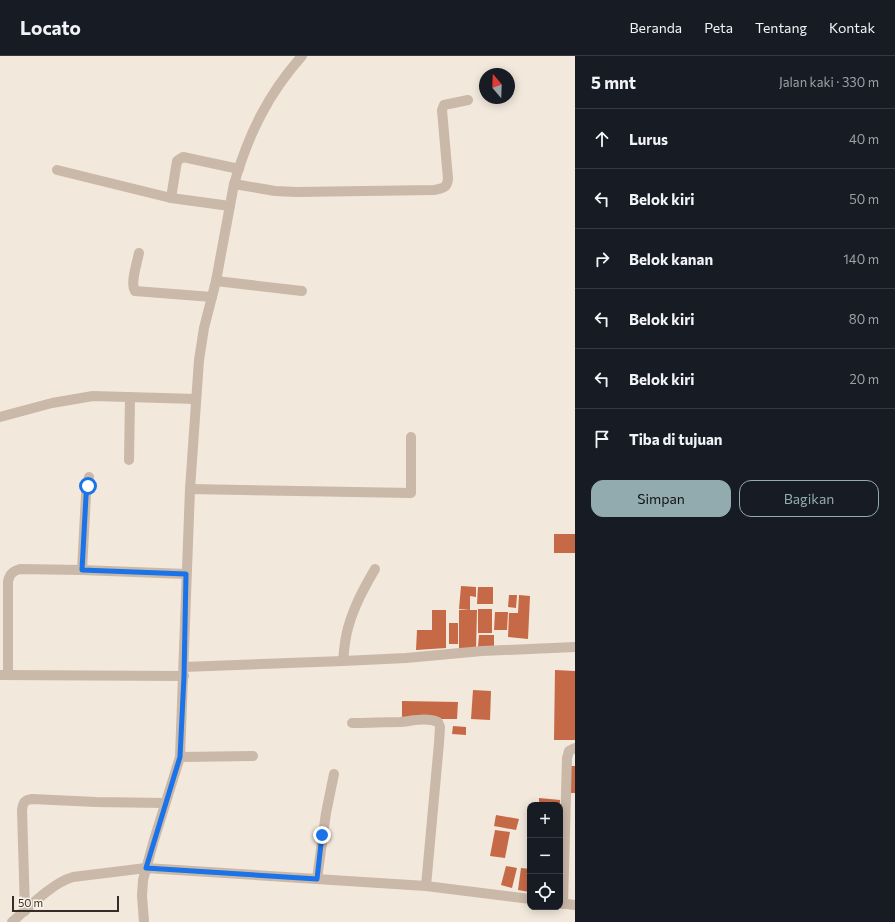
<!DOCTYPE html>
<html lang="id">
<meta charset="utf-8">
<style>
body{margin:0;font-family:Commissioner,sans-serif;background:#242831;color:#f1f3f6}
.controls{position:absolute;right:12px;bottom:12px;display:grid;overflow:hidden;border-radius:8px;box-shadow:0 2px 10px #0003}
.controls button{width:36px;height:36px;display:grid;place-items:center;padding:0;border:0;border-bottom:1px solid #363941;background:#171b24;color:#f1f3f6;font:20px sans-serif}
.compass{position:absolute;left:479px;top:12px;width:36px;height:36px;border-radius:50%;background:#171b24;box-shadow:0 2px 10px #0003;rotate:341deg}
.scale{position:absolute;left:12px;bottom:10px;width:107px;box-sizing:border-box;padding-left:4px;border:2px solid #372d28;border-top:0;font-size:11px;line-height:14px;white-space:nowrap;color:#372d28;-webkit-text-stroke:3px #faf2e8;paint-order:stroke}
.stop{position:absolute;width:12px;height:12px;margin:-9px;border:3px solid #1a73e8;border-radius:50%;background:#fff}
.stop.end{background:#1a73e8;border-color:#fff;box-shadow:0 1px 4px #0008}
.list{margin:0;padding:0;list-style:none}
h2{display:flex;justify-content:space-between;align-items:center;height:52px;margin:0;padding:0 16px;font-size:17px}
h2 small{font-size:13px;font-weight:400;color:#9ea1a6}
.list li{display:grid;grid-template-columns:26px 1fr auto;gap:12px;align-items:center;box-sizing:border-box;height:60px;padding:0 16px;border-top:1px solid #363941}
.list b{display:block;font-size:15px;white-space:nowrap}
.list em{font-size:13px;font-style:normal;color:#9ea1a6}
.actions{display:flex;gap:8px;padding:12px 16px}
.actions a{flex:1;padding:9px 0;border:1px solid #92abaf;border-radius:12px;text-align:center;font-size:14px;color:#92abaf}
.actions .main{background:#92abaf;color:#111}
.icon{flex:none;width:22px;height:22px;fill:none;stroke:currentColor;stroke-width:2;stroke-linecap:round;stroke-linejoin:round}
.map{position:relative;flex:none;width:575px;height:866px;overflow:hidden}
header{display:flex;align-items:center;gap:24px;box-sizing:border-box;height:56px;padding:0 20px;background:#171b24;border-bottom:1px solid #363941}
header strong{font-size:19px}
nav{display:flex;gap:22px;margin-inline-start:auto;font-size:14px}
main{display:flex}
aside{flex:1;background:#171b24}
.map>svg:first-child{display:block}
.building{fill:#c66946}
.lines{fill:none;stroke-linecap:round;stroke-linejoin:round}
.minor{stroke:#cab8a8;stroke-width:10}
.route{stroke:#1a73e8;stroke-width:5}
</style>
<header>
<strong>Locato</strong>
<nav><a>Beranda</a><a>Peta</a><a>Tentang</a><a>Kontak</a></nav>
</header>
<main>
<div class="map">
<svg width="575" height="866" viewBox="0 0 575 866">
<rect width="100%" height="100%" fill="#f2e8dc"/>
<g class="building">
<rect x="554" y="478" width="21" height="19"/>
<polygon points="461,530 476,531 476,541 470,540 470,554 459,553"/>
<polygon points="478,531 493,531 493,548 477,548"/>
<polygon points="509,539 517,539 516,552 508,551"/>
<polygon points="519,539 530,540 528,583 508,581 509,557 518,557"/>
<rect x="478" y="553" width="14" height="24"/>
<polygon points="432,554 446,554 446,592 416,594 417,574 432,574"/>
<polygon points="459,554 477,554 476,592 459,592"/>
<polygon points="495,556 508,556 507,574 494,574"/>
<rect x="449" y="567" width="9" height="21"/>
<polygon points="479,579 494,579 494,591 478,591"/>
<polygon points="555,614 575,615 575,684 554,684"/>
<polygon points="473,634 491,635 490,664 471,663"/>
<polygon points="402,645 458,646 457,663 402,663"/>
<polygon points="453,670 466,671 466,679 452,678"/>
<polygon points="571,710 575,710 575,737 570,737"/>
<polygon points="539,742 560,744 560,749 539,749"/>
<polygon points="496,759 519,763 516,774 494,770"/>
<polygon points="495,774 510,776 505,802 490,800"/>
<polygon points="506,810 517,812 512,832 501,829"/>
<polygon points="521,812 530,813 530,836 518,834"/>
</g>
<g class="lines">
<g class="minor">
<polyline points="57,114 171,142 230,150"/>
<path d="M 234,128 L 275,135 L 296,136 L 435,134 C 443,132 447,132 448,123 L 442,54 L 444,49 L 468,44"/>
<polyline points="171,142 177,105 183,101 239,113"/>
<path d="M 139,197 C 137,207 130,227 135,235 L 212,241"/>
<polyline points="216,225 302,235"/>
<polyline points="0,361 52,347 93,340 196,343"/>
<polyline points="129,404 130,341"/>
<polyline points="190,433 411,437 411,381"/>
<polyline points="82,514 86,439 89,421"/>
<path d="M 343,605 C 344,594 345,582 348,572 C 354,550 364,532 375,513"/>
<polyline points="184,611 343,605 406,602 482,595 575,591"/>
<polyline points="0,619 184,620"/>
<path d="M 8,619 L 8,526 C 9,518 13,515 20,513 L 82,514 L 186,518"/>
<path d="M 352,667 C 368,667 384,666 400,666 C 412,665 426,661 438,666 L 440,671 L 439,687 L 426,830"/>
<polyline points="180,701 253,700"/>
<polyline points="317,823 326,757 334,718"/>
<polyline points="560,847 575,849"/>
<polyline points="563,848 567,702 569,695 575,692"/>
<path d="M 25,855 L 22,754 C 23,747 24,744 32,743 L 96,746 L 165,747"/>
<path d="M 12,866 C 29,851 52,827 73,821 L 146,812 L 426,830 L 530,843"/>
<path d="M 144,866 L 142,840 L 143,824 L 154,784 L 180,701 L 190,433 L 199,304 L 204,272 L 216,225 L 234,128 C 248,79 268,38 302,0"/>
</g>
</g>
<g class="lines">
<polyline class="route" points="88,430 86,440 82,514 186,518 184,620 180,701 146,812 317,823 322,779"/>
</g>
</svg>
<div class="controls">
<button>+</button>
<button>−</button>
<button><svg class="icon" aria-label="locate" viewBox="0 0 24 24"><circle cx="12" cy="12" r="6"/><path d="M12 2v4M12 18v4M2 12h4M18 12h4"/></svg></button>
</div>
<svg class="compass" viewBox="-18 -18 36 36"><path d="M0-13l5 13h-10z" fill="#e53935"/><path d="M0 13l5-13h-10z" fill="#9ea1a6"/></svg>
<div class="scale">50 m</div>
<div class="stop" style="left:88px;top:430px"></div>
<div class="stop end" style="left:322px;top:779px"></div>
</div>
<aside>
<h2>5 mnt<small>Jalan kaki · 330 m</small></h2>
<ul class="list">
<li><svg class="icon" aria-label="ahead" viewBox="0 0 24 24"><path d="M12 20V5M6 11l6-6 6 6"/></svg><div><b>Lurus</b></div><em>40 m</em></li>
<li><svg class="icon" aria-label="left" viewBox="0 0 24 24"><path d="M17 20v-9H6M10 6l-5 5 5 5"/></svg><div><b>Belok kiri</b></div><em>50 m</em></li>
<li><svg class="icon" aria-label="right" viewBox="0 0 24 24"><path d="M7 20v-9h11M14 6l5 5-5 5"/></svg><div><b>Belok kanan</b></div><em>140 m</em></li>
<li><svg class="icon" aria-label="left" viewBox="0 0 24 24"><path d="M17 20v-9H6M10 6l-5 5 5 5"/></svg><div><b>Belok kiri</b></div><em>80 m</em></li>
<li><svg class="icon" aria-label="left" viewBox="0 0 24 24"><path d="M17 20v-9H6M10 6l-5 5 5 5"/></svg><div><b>Belok kiri</b></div><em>20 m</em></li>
<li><svg class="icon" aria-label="arrive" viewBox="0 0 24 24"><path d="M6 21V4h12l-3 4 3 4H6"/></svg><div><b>Tiba di tujuan</b></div></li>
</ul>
<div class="actions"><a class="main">Simpan</a><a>Bagikan</a></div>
</aside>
</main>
